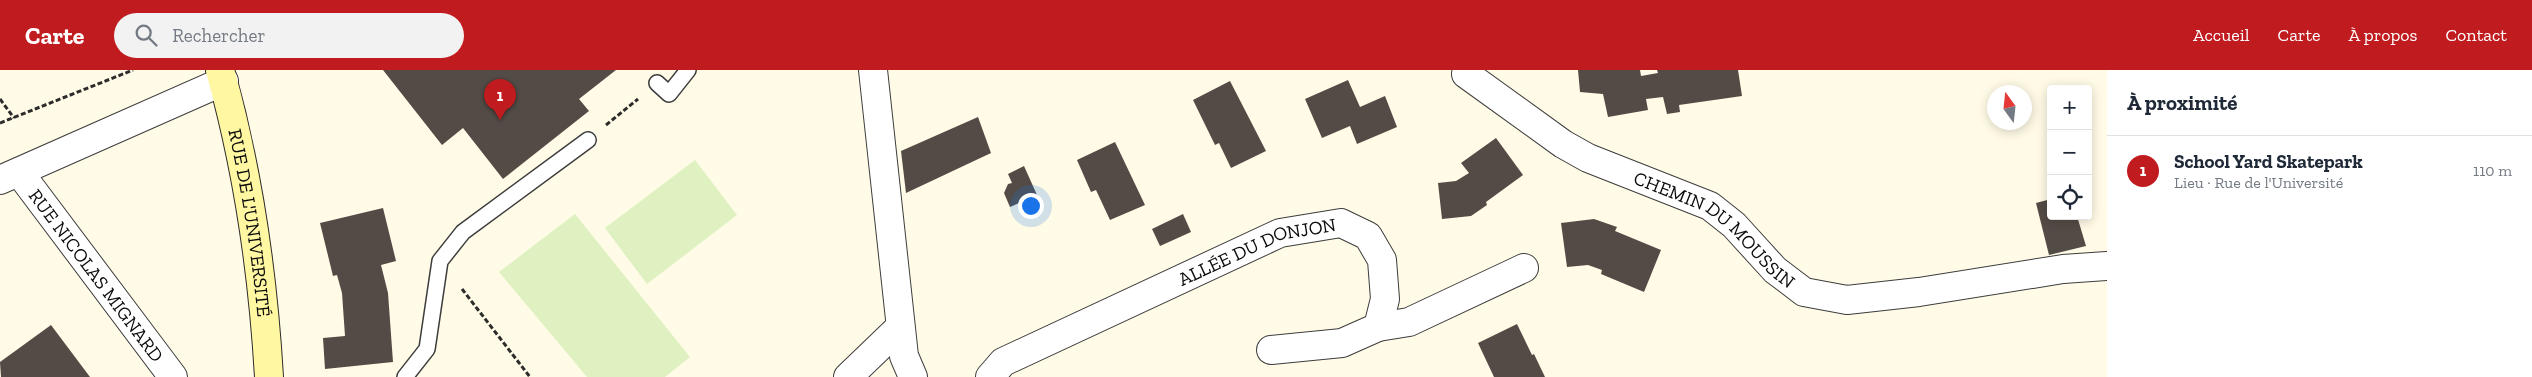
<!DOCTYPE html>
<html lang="fr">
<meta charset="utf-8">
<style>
body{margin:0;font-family:"Zilla Slab",serif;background:#f2f2f3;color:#1f2937}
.controls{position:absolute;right:15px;top:15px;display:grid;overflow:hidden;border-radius:5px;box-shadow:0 2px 12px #0003}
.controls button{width:45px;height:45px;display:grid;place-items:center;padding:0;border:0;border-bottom:1px solid #e0e1e3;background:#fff;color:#1f2937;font:25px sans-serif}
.compass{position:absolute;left:1987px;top:15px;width:45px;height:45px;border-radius:50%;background:#fff;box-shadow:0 2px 12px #0003;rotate:345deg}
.you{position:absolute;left:1030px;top:135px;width:18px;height:18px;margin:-12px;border:4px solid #fff;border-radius:50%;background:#1a73e8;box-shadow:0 0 0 8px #1a73e833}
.badge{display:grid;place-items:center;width:32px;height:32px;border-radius:50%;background:#c01b1f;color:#fff;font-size:16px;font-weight:700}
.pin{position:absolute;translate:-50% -41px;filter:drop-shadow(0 1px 2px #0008)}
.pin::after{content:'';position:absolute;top:26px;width:18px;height:15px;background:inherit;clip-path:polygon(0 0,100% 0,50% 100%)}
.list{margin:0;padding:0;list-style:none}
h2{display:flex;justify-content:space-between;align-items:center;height:65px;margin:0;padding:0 20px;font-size:21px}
h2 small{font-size:16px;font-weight:400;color:#747a83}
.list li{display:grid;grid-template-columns:32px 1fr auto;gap:15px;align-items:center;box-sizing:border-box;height:70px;padding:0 20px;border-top:1px solid #e0e1e3}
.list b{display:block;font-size:19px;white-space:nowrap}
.list p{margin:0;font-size:16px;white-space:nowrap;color:#747a83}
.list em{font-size:16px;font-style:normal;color:#747a83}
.icon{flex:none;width:28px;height:28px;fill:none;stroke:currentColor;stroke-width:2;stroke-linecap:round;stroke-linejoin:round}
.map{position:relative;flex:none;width:2107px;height:307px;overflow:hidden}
header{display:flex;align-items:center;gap:30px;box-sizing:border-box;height:70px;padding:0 25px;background:#c01b1f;color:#fff}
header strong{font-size:24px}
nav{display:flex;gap:28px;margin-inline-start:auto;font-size:18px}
.search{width:350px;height:45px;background:#f2f2f3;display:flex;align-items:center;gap:12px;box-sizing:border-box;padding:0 18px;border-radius:28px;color:#747a83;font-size:19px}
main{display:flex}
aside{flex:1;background:#fff}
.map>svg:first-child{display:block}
.pitch{fill:#dff1c1}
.building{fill:#534b46}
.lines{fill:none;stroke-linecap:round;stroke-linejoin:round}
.lane-casing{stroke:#3d3d3d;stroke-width:18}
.street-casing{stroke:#3d3d3d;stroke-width:30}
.secondary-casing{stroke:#2c2c2c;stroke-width:30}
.path{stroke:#2c2c2c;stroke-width:3;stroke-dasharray:5 2.5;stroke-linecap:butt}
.lane{stroke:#fff;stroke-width:15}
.street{stroke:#fff;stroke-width:28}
.secondary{stroke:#fff7a1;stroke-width:28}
.labels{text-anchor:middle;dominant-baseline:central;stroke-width:5;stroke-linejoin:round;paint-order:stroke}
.street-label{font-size:19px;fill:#0a0a0a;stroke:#fff}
</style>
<header>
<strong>Carte</strong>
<div class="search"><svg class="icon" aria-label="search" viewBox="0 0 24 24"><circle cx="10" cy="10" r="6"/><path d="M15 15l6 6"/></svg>Rechercher</div>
<nav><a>Accueil</a><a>Carte</a><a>À propos</a><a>Contact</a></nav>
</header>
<main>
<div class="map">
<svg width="2107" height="307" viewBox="0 0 2107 307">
<rect width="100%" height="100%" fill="#fffbe6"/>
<g class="pitch">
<polygon points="695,90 737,145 647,214 605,158"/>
<polygon points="575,144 690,287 665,307 587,307 499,202"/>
</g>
<g class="building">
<polygon points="383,0 616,0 579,29 589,41 503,109 463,58 442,75"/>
<polygon points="1578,0 1640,0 1641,6 1658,3 1657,0 1738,0 1742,26 1679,35 1680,42 1667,44 1663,27 1646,29 1648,40 1608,47 1603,24 1580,22"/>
<polygon points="1348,10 1360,37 1385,26 1397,57 1357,74 1350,56 1322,68 1305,29"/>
<polygon points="1230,11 1266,81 1231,98 1219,73 1215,75 1193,30"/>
<polygon points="978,47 991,83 906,123 901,81"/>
<polygon points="1496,68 1523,105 1486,132 1487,135 1471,146 1442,149 1438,113 1456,111 1469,103 1461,93"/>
<polygon points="1115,72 1145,135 1110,150 1096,120 1091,122 1077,90"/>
<polygon points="1024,96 1037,125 1010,137 1004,123 1008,114 1012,113 1008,104"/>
<polygon points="2051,129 2051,146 2077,146 2086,176 2049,185 2036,133"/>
<polygon points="383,138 396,191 381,195 388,223 393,292 325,299 323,268 345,266 342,223 337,205 333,206 320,153"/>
<polygon points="1183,144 1191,162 1160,176 1152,159"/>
<polygon points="1594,149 1617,157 1615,161 1661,180 1644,222 1601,204 1602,200 1588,195 1567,197 1561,153"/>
<polygon points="1517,254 1532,285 1534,284 1545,307 1494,307 1478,273"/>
<polygon points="51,255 90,307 1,307 0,292"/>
</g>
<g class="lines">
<defs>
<g id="lane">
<polyline points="657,13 669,24 688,0"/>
<polyline points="405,307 427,279 440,191 463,162 588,70"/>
</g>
<g id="street">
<polyline points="873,0 904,286 913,307"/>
<path id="s1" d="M 1466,4 L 1563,74 L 1588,88 L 1710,136 L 1734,155 L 1775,200 L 1804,222 L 1847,230 L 1919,222 L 2063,199 L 2107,196"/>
<path id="s2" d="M 19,102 L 173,307"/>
<polyline points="0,110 224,11"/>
<polyline points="1378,257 1409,252 1524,198"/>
<polyline points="848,307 900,257"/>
<path id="s3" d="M 990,307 L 1003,292 L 1280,163 L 1341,153 L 1368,166 L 1382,190 L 1385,229 L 1378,257 L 1342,273 L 1271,280"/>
</g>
<g id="secondary">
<path id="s4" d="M 220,0 C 248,100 263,204 269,307"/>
</g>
</defs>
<use href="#lane" class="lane-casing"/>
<use href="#street" class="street-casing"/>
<use href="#secondary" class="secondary-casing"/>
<g class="path">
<polyline points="0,29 14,48"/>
<polyline points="0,53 133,0"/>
<polyline points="606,55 638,29"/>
<polyline points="462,219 530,307"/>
</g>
<use href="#lane" class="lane"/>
<use href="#street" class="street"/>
<use href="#secondary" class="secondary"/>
</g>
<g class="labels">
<g class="street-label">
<text stroke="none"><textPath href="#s4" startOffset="156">RUE DE L'UNIVERSITÉ</textPath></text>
<text stroke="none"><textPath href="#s1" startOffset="296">CHEMIN DU MOUSSIN</textPath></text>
<text stroke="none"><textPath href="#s3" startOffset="298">ALLÉE DU DONJON</textPath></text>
<text stroke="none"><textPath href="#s2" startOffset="129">RUE NICOLAS MIGNARD</textPath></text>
</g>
</g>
</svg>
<div class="controls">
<button>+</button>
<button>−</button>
<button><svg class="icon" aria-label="locate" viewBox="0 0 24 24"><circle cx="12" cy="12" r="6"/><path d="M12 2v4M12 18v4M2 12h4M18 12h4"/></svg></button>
</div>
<svg class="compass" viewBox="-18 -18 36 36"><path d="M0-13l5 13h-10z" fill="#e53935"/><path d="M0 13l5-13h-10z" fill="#747a83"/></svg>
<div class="you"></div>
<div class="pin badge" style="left:500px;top:50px">1</div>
</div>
<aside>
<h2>À proximité<small></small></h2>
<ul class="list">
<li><span class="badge">1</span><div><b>School Yard Skatepark</b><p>Lieu · Rue de l'Université</p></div><em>110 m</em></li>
</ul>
</aside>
</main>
